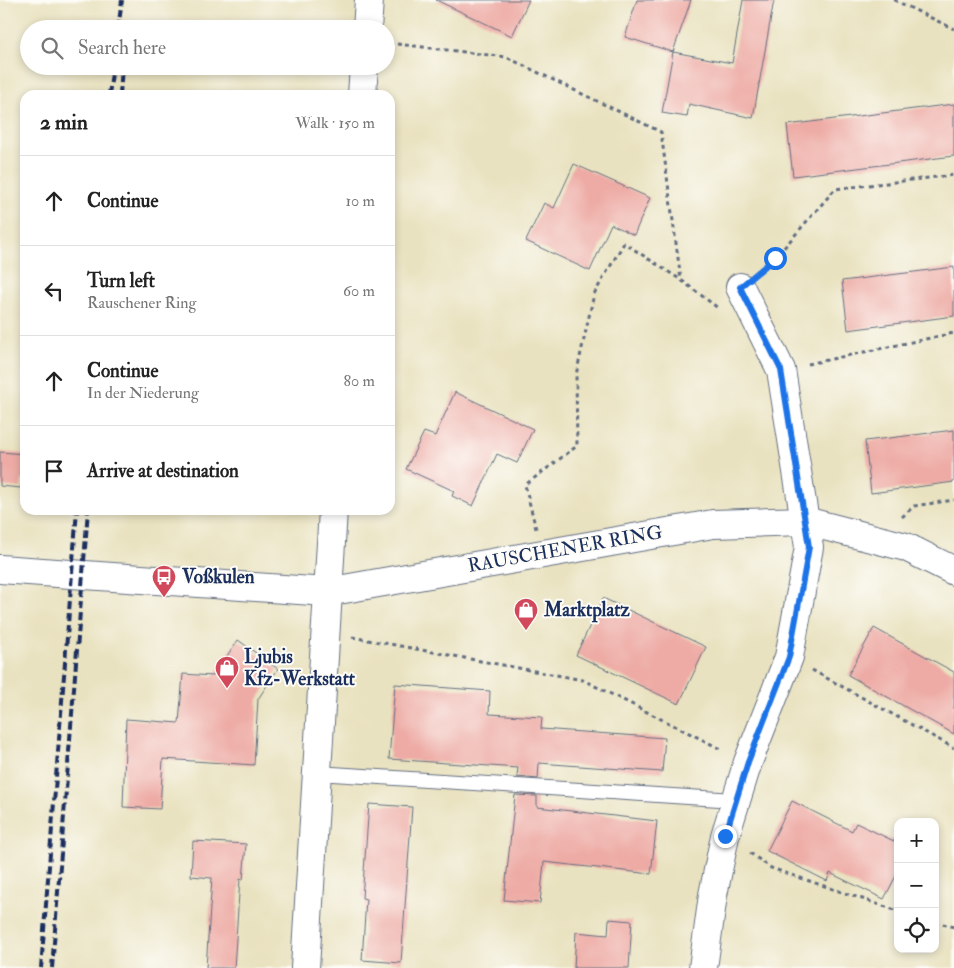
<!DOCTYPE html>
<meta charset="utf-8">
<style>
body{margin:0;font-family:"IM FELL Double Pica",serif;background:#f2f2f2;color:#222}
.controls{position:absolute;right:15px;bottom:15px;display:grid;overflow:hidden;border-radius:10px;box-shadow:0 2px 8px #0003}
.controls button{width:45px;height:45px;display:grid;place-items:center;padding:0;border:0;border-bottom:1px solid #e0e0e0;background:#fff;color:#222;font:25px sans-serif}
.stop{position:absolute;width:15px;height:15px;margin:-11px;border:4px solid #1a73e8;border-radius:50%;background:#fff}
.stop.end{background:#1a73e8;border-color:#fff;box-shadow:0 1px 5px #0008}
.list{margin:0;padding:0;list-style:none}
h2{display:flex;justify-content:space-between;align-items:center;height:65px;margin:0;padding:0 20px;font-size:21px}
h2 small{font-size:16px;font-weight:400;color:#767676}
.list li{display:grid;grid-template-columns:32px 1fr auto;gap:15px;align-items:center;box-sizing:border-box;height:90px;padding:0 20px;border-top:1px solid #e0e0e0}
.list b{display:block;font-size:19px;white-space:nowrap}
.list p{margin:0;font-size:16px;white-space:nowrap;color:#767676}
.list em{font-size:16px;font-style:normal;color:#767676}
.icon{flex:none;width:28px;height:28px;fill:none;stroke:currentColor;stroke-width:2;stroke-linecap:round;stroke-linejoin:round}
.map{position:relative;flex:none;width:954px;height:968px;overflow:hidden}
.search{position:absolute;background:#fff;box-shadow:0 2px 8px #0003;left:20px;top:20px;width:375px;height:55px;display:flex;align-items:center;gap:12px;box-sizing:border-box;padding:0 18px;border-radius:28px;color:#767676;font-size:19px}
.panel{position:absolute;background:#fff;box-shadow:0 2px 8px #0003;left:20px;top:90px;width:375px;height:425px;border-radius:15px}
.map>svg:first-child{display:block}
.building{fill:#eeaba5}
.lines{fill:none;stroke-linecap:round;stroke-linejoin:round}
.service-casing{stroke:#636e80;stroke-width:16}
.minor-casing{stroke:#636e80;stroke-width:30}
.path{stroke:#636e80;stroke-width:3;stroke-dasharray:4 4;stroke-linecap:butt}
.service{stroke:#fff;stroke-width:14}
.minor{stroke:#fff;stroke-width:28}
.rail{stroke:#1b2f5e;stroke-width:4;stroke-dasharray:8 4;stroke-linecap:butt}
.route{stroke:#1a73e8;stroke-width:6}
.labels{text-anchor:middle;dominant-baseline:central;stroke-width:4;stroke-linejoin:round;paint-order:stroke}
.street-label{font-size:19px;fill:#1b2f5e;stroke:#fdfcf7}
.poi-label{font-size:19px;font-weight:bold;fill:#1b2f5e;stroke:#fdfcf7;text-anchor:start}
</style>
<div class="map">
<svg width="954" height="968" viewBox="0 0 954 968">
<rect width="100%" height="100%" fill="#fdfcf7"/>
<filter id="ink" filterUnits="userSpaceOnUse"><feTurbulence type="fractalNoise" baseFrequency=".02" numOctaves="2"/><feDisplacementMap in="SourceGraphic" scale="10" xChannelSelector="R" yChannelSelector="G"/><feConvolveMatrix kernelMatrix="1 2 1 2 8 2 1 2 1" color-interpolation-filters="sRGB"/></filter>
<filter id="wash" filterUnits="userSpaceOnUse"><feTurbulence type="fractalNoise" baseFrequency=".0096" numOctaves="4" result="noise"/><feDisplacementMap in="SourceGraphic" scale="20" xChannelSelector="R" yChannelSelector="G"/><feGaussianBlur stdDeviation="1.12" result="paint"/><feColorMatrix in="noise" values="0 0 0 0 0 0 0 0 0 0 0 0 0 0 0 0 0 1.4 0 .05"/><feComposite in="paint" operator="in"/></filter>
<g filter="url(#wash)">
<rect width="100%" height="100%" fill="#e9e2c0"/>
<g id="blocks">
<g class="building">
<polygon points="436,0 529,0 512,36"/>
<polygon points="637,0 691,0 673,52 625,37"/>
<polygon points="743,0 774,0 753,118 689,104 687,117 662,113 673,52 732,63"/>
<polygon points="954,104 954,156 793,176 787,125"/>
<polygon points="574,164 650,198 634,235 611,224 590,271 526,241 544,203 554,208"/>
<polygon points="954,267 954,316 848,330 842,281"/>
<polygon points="455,392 533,429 517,463 497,454 473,506 452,496 454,491 406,469 424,432 435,436"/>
<polygon points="954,430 954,482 871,493 865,441"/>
<polygon points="0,452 25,454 25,480 22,480 21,488 0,486"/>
<polygon points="603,598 706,647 679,704 576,655"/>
<polygon points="874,628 954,672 954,734 848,675"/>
<polygon points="238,640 278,669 258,699 254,765 163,759 160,809 123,807 126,719 179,723 183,674 213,676"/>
<polygon points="395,684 490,691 489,714 542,717 541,729 665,738 662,772 539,763 538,779 517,777 518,768 389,759"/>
<polygon points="515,795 537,796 537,807 657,821 651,874 544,862 540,903 504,900"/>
<polygon points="792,801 852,831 856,823 898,843 898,872 884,899 830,873 827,881 767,851"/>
<polygon points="369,804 412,807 401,963 362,960 366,899 362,898"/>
<polygon points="193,841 246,844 243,880 240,879 234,968 206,968 212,878 191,876"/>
<polygon points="609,919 632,921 629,968 574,968 576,932 608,935"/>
</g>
</g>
</g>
<g filter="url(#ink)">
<use href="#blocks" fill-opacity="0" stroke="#636e80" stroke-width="1"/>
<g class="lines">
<defs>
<polyline id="service" points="317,773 735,800"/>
<g id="minor">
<polyline points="367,29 369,0"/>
<polyline points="362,95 364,66"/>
<polyline points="0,569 327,592 713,524 805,521 906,547 954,571"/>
<polyline points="305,968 333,510"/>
<polyline points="703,968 713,895 725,836 748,762 789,657 809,547 781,370 740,287"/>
</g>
</defs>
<use href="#service" class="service-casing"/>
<use href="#minor" class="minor-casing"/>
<g class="path">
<polyline points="894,0 954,29"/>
<polyline points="389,43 506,57 661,132 681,280 718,308"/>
<polyline points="761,270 775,258 835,189 954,175"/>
<polyline points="808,364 954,333"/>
<polyline points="902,517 914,506 954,500"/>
<polyline points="536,529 525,485 577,446 576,375 594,294 624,243 681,280"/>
<polyline points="352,637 583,680 723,750"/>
<polyline points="812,670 954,748"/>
<polyline points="750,853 771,868 898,911"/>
<polyline points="935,922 954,927"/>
</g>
<use href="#service" class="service"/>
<use href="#minor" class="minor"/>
<g class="rail">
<polyline points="118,29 122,0"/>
<polyline points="109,95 113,66"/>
<polyline points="120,95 122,66"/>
<polyline points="41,968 77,510"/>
<polyline points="52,968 88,510"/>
</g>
</g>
</g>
<g class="lines" filter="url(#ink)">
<polyline class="route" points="725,836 748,762 789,657 809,547 781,370 740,287 775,258"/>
</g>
<defs>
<symbol id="bus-pin" viewBox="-11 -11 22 30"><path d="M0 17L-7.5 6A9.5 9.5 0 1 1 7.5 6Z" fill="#d1495b" stroke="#fdfcf7"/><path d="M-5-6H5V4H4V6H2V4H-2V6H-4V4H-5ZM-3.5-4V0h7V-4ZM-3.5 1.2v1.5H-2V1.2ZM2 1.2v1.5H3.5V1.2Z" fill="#fff"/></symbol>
<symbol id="shop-pin" viewBox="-11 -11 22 30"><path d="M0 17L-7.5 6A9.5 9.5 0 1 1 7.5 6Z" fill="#d1495b" stroke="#fdfcf7"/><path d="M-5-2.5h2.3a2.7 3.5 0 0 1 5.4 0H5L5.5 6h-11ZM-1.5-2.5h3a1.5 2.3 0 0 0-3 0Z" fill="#fff"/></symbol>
</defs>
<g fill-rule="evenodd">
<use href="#bus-pin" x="150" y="563" width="28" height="38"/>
<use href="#shop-pin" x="512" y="596" width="28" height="38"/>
<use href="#shop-pin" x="213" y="654" width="28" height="38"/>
</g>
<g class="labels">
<g class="street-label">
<text transform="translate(565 549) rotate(-10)">RAUSCHENER RING</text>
</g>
<g class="poi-label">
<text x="182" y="577">Voßkulen</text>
<text x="544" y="610">Marktplatz</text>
<text x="244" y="657">Ljubis<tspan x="244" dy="22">Kfz-Werkstatt</tspan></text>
</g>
</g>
</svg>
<div class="controls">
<button>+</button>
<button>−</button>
<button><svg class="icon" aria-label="locate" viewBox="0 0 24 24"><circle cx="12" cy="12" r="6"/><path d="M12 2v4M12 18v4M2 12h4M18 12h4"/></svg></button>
</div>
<div class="stop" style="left:775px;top:258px"></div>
<div class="stop end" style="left:725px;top:836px"></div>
<div class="search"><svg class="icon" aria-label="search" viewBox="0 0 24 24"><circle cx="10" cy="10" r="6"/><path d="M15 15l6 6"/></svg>Search here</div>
<section class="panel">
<h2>2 min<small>Walk · 150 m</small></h2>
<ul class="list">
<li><svg class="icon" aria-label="ahead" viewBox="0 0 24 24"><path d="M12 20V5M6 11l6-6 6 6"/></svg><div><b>Continue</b></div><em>10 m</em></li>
<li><svg class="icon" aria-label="left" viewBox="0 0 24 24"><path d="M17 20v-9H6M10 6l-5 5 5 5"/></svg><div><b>Turn left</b><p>Rauschener Ring</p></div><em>60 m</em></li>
<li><svg class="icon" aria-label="ahead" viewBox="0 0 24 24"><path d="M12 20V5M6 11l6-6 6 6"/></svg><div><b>Continue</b><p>In der Niederung</p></div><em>80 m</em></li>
<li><svg class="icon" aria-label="arrive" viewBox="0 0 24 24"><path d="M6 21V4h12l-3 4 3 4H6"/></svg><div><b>Arrive at destination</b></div></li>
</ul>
</section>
</div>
